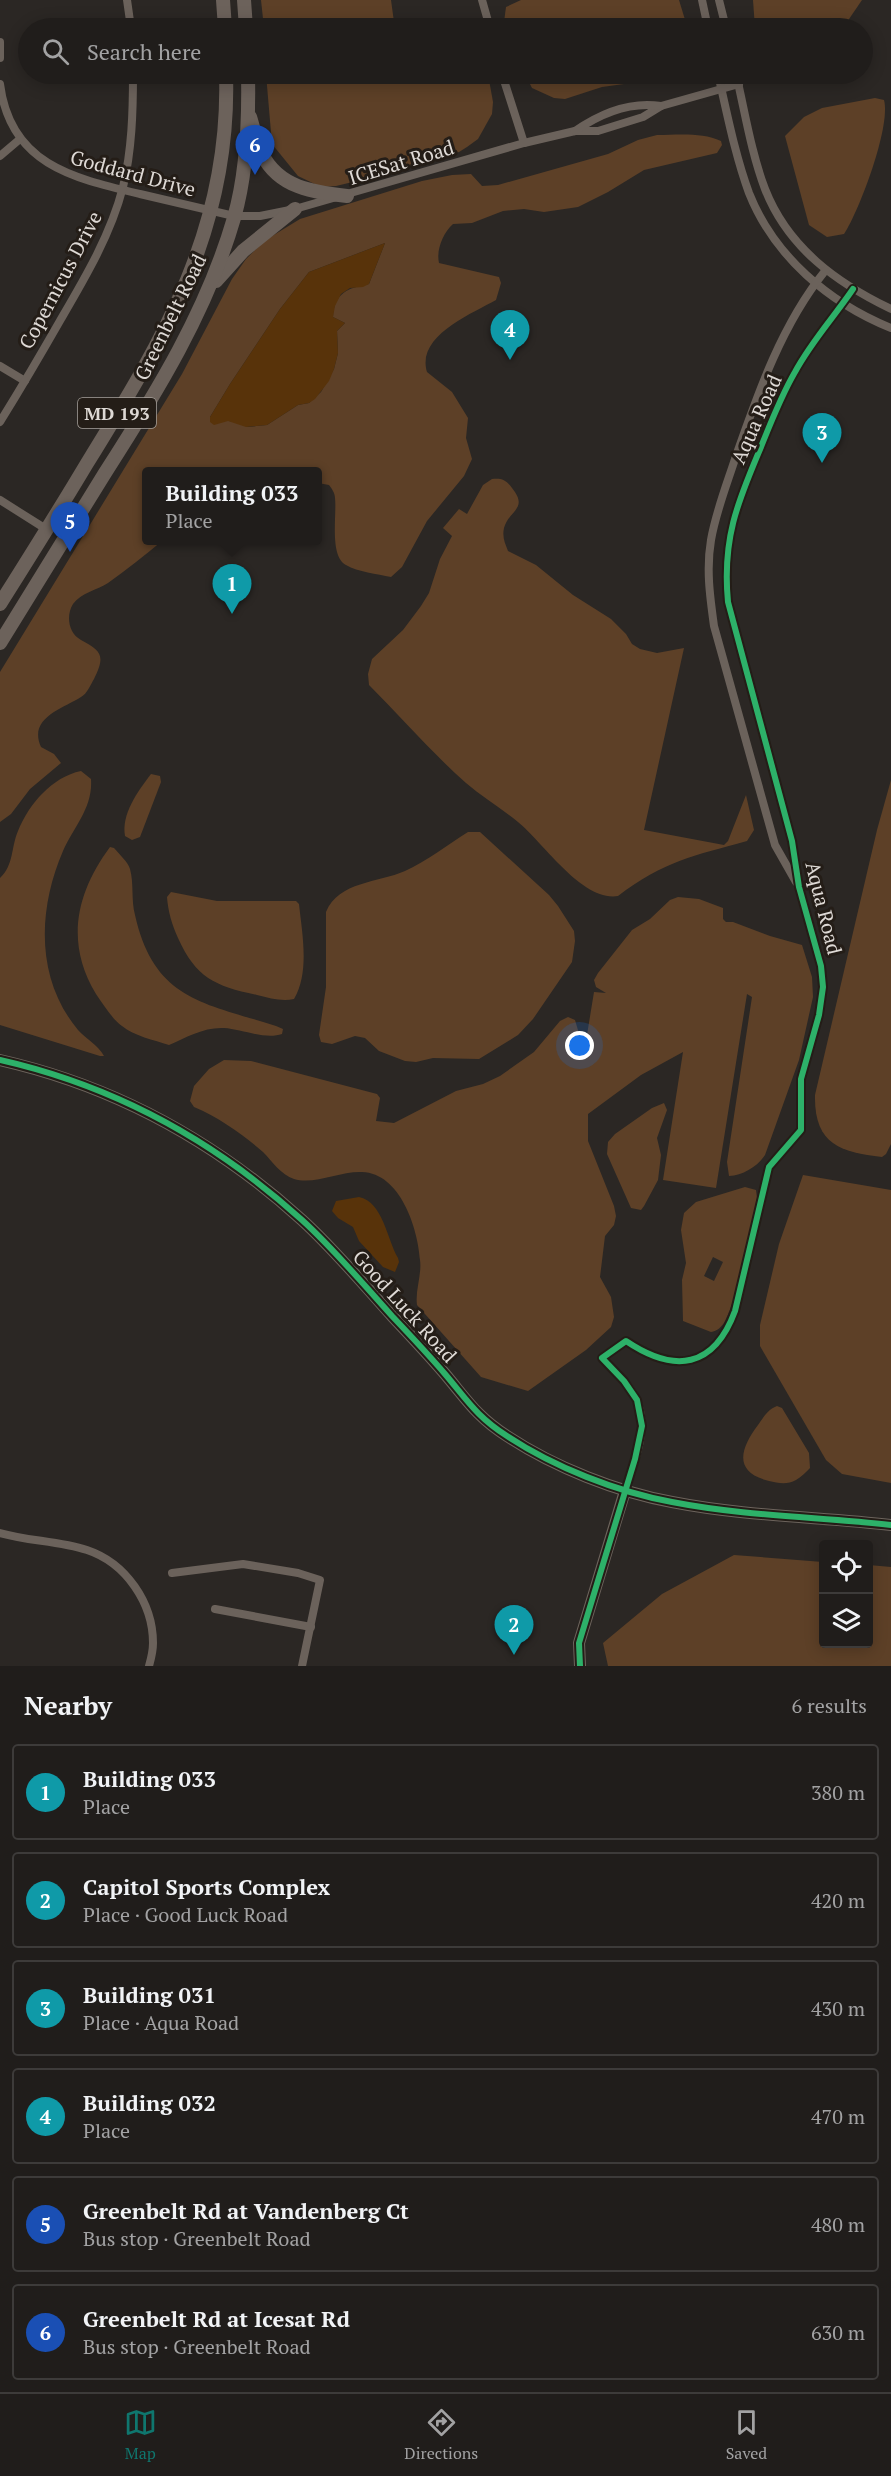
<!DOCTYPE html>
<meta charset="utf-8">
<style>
body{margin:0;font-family:"PT Serif",serif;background:#2d2a28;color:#f1f3f6}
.controls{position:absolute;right:18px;bottom:18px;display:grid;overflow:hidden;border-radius:6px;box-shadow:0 3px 15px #0003}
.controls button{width:54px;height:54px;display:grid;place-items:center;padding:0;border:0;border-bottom:2px solid #3d3b3a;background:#201d1b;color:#f1f3f6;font:30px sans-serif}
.you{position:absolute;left:580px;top:1046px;width:21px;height:21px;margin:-15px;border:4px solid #fff;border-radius:50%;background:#1a73e8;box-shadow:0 0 0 9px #1a73e833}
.badge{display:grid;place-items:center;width:39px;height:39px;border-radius:50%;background:#0f766e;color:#fff;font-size:20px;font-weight:700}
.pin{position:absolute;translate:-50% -50px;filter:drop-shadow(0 2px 3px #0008)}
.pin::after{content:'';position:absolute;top:32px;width:21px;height:18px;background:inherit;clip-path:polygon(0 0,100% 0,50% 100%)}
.popup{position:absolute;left:142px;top:467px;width:180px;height:78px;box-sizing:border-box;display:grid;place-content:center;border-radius:6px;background:#201d1b;filter:drop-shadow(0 2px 4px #0005);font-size:20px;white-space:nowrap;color:#a2a2a3}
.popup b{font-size:22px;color:#f1f3f6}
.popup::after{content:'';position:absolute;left:50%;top:100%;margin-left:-12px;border:12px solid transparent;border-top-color:#201d1b}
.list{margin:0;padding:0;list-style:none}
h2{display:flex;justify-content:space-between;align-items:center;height:78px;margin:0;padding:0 24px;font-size:26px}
h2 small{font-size:20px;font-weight:400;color:#a2a2a3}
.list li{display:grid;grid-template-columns:39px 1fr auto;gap:18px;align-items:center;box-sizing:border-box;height:96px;margin:0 12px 12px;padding:0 12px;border:2px solid #3d3b3a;border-radius:6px}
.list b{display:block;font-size:22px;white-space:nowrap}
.list p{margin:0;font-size:20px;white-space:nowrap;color:#a2a2a3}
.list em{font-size:20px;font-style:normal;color:#a2a2a3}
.icon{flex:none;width:33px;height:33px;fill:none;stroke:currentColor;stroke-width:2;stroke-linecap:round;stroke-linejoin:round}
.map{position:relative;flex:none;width:891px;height:1666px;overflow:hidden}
.search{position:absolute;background:#201d1b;box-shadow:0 3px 15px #0003;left:18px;right:18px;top:18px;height:66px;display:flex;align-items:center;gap:15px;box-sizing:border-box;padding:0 21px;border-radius:33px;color:#a2a2a3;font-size:22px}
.sheet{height:726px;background:#201d1b}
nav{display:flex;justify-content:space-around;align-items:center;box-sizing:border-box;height:84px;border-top:2px solid #3d3b3a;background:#201d1b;font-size:16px;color:#a2a2a3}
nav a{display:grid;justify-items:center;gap:3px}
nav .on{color:#0f766e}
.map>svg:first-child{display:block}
.green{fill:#5d4027;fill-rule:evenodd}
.water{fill:#58330a}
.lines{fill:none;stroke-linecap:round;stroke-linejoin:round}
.street{stroke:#6b625b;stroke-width:8}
.secondary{stroke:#6d645d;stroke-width:12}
.primary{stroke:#6c625b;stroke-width:14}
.cycleway-casing{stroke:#241d17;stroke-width:10}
.cycleway{stroke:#2db169;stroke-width:6}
.labels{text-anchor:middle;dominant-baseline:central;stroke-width:6;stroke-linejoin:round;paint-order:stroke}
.shield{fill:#241d17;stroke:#a6a19c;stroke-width:1.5}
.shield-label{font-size:18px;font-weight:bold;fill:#ded9d5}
.street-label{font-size:20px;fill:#ded9d5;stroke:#241d17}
</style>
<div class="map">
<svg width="891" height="1666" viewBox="0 0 891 1666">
<rect width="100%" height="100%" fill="#2b2724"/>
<g class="green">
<polygon points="261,0 391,0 394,22 397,28 264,28"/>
<polygon points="521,0 679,0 686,23 685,28 506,28 504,22 506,7"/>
<polygon points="753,0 862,0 847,22 840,28 755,28"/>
<polygon points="266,74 488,74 493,102 492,114 478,139 467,147 459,152 361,180 336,186 321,187 298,176 272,144"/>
<polygon points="525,74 658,74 646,81 602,87 565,99 554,98 532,88"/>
<path d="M 875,98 L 884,100 C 891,126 860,209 844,234 L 827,237 L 809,225 L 785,136 L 804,117 L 822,108 Z"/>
<path d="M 657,135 C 677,135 702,132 721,141 L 722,145 L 717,153 L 644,170 L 608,192 L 578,207 L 544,212 L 524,209 L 503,211 L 472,223 L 453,224 C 443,233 436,250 439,263 L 499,277 L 501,283 L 496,300 C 471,314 416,336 427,372 L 452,392 L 468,418 L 466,438 L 472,459 L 464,476 L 427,521 L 402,567 L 391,577 C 377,574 358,572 346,565 C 329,556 337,514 335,498 C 335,493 332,489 329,485 L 318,483 L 318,472 L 146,472 L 146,540 L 162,541 C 145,555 126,570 108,583 C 97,590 81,593 73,604 C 66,615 68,633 81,640 C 101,651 106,655 94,679 C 91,684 87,694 81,697 C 62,709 28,718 41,747 L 54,754 L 61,763 L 30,789 L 11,814 L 0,822 L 0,672 L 182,374 L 232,279 L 246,259 L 264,241 L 300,219 L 422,181 L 452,175 L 471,174 L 482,186 L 498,185 L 608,154 L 638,140 ZM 385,243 L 369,284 C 348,288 334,293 333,317 L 345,323 L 337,331 L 338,353 L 334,369 L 321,392 L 309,403 L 298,405 L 267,425 L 248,427 L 234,422 L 210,417 L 230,384 L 280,309 L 309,272 Z"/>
<path d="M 492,479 C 502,478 506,480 512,488 C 529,509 509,510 504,528 C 502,537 505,543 508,551 L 536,565 L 573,595 L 611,619 L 626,634 L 632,644 L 640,649 L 657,653 L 684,648 L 644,830 L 724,845 L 728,841 L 746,795 L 754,830 L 747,841 C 693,856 664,861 618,896 C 582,902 543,842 518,822 C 501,808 482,797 466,783 C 432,753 401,717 369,685 L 368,674 L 372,659 L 403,630 L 421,606 L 429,593 L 440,559 L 452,536 L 443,528 L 459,509 L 467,514 L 483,485 Z"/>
<path d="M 81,771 L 91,779 C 93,808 74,826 63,851 C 38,909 35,978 78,1030 C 86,1039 98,1045 104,1056 L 100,1056 L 0,1025 L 0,878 C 14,865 11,847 18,831 C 29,804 52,777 81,771 Z"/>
<path d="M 151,774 L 160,776 L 161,782 L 140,837 L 132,840 L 125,836 C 121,814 138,791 151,774 Z"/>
<path d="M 891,780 L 891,1144 L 886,1154 L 882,1157 C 840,1152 814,1144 815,1095 L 877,830 Z"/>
<path d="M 468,832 L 480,832 L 549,895 L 558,906 L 574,931 L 575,941 L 572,962 L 533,1019 L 518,1035 L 479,1059 L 433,1058 L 416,1062 L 405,1061 L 379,1051 L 365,1038 L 355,1036 L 332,1044 L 321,1042 L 319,1035 L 326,987 L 326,912 C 339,881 378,883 405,871 C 427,861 447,845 468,832 Z"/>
<path d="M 110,847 L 114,848 C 119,854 128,862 130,869 C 134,883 131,900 135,915 C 154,1000 204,1003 276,1026 L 283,1029 L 282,1034 C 265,1040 242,1029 224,1028 C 204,1027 187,1037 169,1045 C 154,1040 134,1036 122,1026 C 112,1019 103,1004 96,994 C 65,943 76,893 110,847 Z"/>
<path d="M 171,892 L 217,901 L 296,901 L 299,904 C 302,933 310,972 294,999 C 282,1002 270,998 257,995 C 215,986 196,978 178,938 C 172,925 168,911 167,897 Z"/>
<path d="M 678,897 L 699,899 L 723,908 L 723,919 L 726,922 L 733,922 L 770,936 L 802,945 L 812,977 L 813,997 L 799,1060 L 765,1155 C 757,1167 743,1175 729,1176 L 727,1162 L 752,997 L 747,994 L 716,1188 L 663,1180 L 683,1052 L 641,1075 L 588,1114 L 588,1141 L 614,1206 L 616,1216 L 614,1225 L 605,1236 L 600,1277 L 611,1297 L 614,1317 L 611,1327 L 586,1350 L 528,1391 L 481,1377 L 417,1305 C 415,1290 422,1275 420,1260 C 418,1228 400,1173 362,1172 C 340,1171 315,1185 294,1179 C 281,1175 272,1161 263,1152 C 242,1134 220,1118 194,1107 L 190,1101 L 194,1086 L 209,1069 L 224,1060 L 251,1061 L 377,1094 L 380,1098 L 376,1121 L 394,1123 L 456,1091 L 483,1084 L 500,1076 L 534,1052 L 560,1021 L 568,1017 L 575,1020 L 580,1037 L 586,1041 L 594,992 L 606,993 L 596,987 L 594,980 L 598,973 L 632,930 L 650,919 L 670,900 Z"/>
<polygon points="664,1103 667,1110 657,1138 661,1155 658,1180 644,1206 641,1210 631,1208 607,1154 608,1142 615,1134 652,1108"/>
<polygon points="803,1175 891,1190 891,1483 842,1474 826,1460 760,1346 760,1325 779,1244"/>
<path d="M 745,1187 L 756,1190 L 757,1198 C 749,1234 741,1288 725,1321 C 722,1327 717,1331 711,1332 L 683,1321 L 682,1280 L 686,1263 L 681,1230 L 684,1213 L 696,1202 ZM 713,1257 L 723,1262 L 714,1281 L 704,1276 Z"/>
<path d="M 777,1406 L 782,1408 L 809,1453 L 810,1468 C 806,1472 801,1477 796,1480 C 787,1485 778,1483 769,1481 C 733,1472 740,1449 758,1425 C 764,1417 767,1410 777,1406 Z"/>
<polygon points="734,1555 823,1562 824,1644 868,1644 869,1565 891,1567 891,1666 608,1666 603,1643 662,1594"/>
</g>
<g class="water">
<polygon points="385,243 369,284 363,287 350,288 341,294 335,306 333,317 345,323 337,331 338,353 334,369 329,381 315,399 309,403 298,405 267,425 246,427 228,421 214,425 210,422 210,417 230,384 280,309 309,272"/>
<path d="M 359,1197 C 383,1202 387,1239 398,1258 L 399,1262 L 395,1272 L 383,1267 L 359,1241 L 353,1227 L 338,1218 L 332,1211 L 336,1201 Z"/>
</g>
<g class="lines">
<g class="street">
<polyline points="127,0 131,28"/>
<polyline points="482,0 490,28"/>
<polyline points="702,0 708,28"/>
<polyline points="719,0 726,28"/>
<polyline points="0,42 0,58"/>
<polyline points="502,74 524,143"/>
<path d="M 718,74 C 727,113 735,155 749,193 C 774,256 829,303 891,328"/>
<path d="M 736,74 C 745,112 751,152 765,189 C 788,248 837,283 891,309"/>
<path d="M 0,84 C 10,164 72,178 140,194 C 171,201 203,209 234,216 L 260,216 L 295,209 L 524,143 L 575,131 L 598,131 L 643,117 L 661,106 L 739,84"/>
<path d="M 575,131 C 601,113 629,101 661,106"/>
<polyline points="0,156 20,139"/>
<polyline points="0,366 25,381"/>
<path d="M 0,422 C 21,388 41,354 61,319 C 85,278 111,234 123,187 C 132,150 133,111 133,74"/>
<polyline points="0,500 46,529"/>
<path d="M 796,882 L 775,845 L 714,626 C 710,597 706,569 711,540 C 716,511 727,484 736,456 C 758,393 782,324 825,271"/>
<path d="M 625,1491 C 634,1463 649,1429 637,1401 C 630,1384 614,1371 602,1358 L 626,1341 C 675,1374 714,1368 735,1311 L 769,1167 L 801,1130 L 801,1079 L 819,1015 L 823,987 L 821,966 L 799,887 L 792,841 L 728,602 C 722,540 737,503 761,447 C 771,422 781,396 795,372 C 811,342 834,317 853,289"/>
<path d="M 0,1533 C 28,1541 59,1541 87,1550 C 126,1563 153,1603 153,1643 C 153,1650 151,1659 149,1666"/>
<polyline points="172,1573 243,1564 298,1573 320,1580 302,1666"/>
<polyline points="215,1609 311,1627"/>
</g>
<g class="secondary">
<path d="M 0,1060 C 115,1086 215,1141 302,1220 C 334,1249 363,1284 392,1316 C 410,1335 428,1354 445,1374 C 467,1400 477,1417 507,1436 C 554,1467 617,1492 672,1502 C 744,1516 818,1517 891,1525"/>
<polyline points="580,1666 579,1643 625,1491"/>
</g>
<g class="primary">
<polyline points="223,0 225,28"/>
<polyline points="244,0 246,28"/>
<path d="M 250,117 C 254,129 256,143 262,154 C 279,188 313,192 347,196"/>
<polyline points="216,281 243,251 295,209"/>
<path d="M 0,604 C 29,558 58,512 86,465 C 164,339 231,227 226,74"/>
<path d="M 0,643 C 35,587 70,530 105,473 C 157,392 207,311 234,218 C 247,173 249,121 248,74"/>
</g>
<defs>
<g id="cycleway">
<path d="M 0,1060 C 115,1086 215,1141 302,1220 C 334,1249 363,1284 392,1316 C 410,1335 428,1354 445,1374 C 467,1400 477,1417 507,1436 C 554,1467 617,1492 672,1502 C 744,1516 818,1517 891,1525"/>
<path d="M 580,1666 L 579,1643 L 635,1459 L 642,1426 L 637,1400 L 624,1381 L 602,1358 L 626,1341 C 675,1374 714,1368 735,1311 L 769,1167 L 801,1130 L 801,1079 L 819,1015 L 823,987 L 821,966 L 799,887 L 792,841 L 728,602 C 722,540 737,503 761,447 C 771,422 781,396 795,372 C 811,342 834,317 853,289"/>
</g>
</defs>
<use href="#cycleway" class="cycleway-casing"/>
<use href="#cycleway" class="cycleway"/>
</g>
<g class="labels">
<rect class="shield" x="78" y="398" width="78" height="30" rx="4.5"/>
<g class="shield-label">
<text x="117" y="413">MD 193</text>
</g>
<g class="street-label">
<text transform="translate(401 162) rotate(-17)">ICESat Road</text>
<text transform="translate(133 173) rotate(15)">Goddard Drive</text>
<text transform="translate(60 280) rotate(-62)">Copernicus Drive</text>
<text transform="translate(170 317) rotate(-64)">Greenbelt Road</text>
<text transform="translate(756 419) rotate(-66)">Aqua Road</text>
<text transform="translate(824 908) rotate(76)">Aqua Road</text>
<text transform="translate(405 1306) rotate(48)">Good Luck Road</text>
</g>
</g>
</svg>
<div class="controls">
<button><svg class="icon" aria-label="locate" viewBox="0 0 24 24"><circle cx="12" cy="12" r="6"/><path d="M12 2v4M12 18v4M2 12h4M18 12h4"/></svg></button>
<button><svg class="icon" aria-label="layers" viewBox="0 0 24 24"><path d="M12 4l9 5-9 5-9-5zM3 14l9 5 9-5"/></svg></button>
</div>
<div class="you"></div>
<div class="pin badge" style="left:232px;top:614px;background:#0f9aa8">1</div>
<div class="popup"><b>Building 033</b>Place</div>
<div class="pin badge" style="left:514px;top:1655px;background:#0f9aa8">2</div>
<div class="pin badge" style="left:822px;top:463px;background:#0f9aa8">3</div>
<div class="pin badge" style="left:510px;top:360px;background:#0f9aa8">4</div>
<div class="pin badge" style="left:70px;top:552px;background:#1a4fb4">5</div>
<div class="pin badge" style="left:255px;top:175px;background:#1a4fb4">6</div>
<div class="search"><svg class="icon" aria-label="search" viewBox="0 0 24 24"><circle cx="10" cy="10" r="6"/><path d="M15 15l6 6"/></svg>Search here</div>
</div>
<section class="sheet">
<h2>Nearby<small>6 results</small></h2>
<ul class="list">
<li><span class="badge" style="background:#0f9aa8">1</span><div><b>Building 033</b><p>Place</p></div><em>380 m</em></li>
<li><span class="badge" style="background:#0f9aa8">2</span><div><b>Capitol Sports Complex</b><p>Place · Good Luck Road</p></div><em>420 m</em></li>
<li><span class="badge" style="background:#0f9aa8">3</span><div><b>Building 031</b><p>Place · Aqua Road</p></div><em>430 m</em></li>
<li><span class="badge" style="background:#0f9aa8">4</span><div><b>Building 032</b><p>Place</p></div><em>470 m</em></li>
<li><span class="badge" style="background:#1a4fb4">5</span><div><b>Greenbelt Rd at Vandenberg Ct</b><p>Bus stop · Greenbelt Road</p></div><em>480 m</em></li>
<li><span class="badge" style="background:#1a4fb4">6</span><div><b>Greenbelt Rd at Icesat Rd</b><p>Bus stop · Greenbelt Road</p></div><em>630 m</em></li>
</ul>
</section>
<nav>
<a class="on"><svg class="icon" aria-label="map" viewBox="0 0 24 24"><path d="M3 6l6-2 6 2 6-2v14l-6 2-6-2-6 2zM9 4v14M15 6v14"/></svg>Map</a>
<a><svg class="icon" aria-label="directions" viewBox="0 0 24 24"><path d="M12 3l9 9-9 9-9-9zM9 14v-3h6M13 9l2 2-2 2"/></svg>Directions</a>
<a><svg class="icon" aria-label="saved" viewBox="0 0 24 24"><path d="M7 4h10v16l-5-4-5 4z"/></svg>Saved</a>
</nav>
